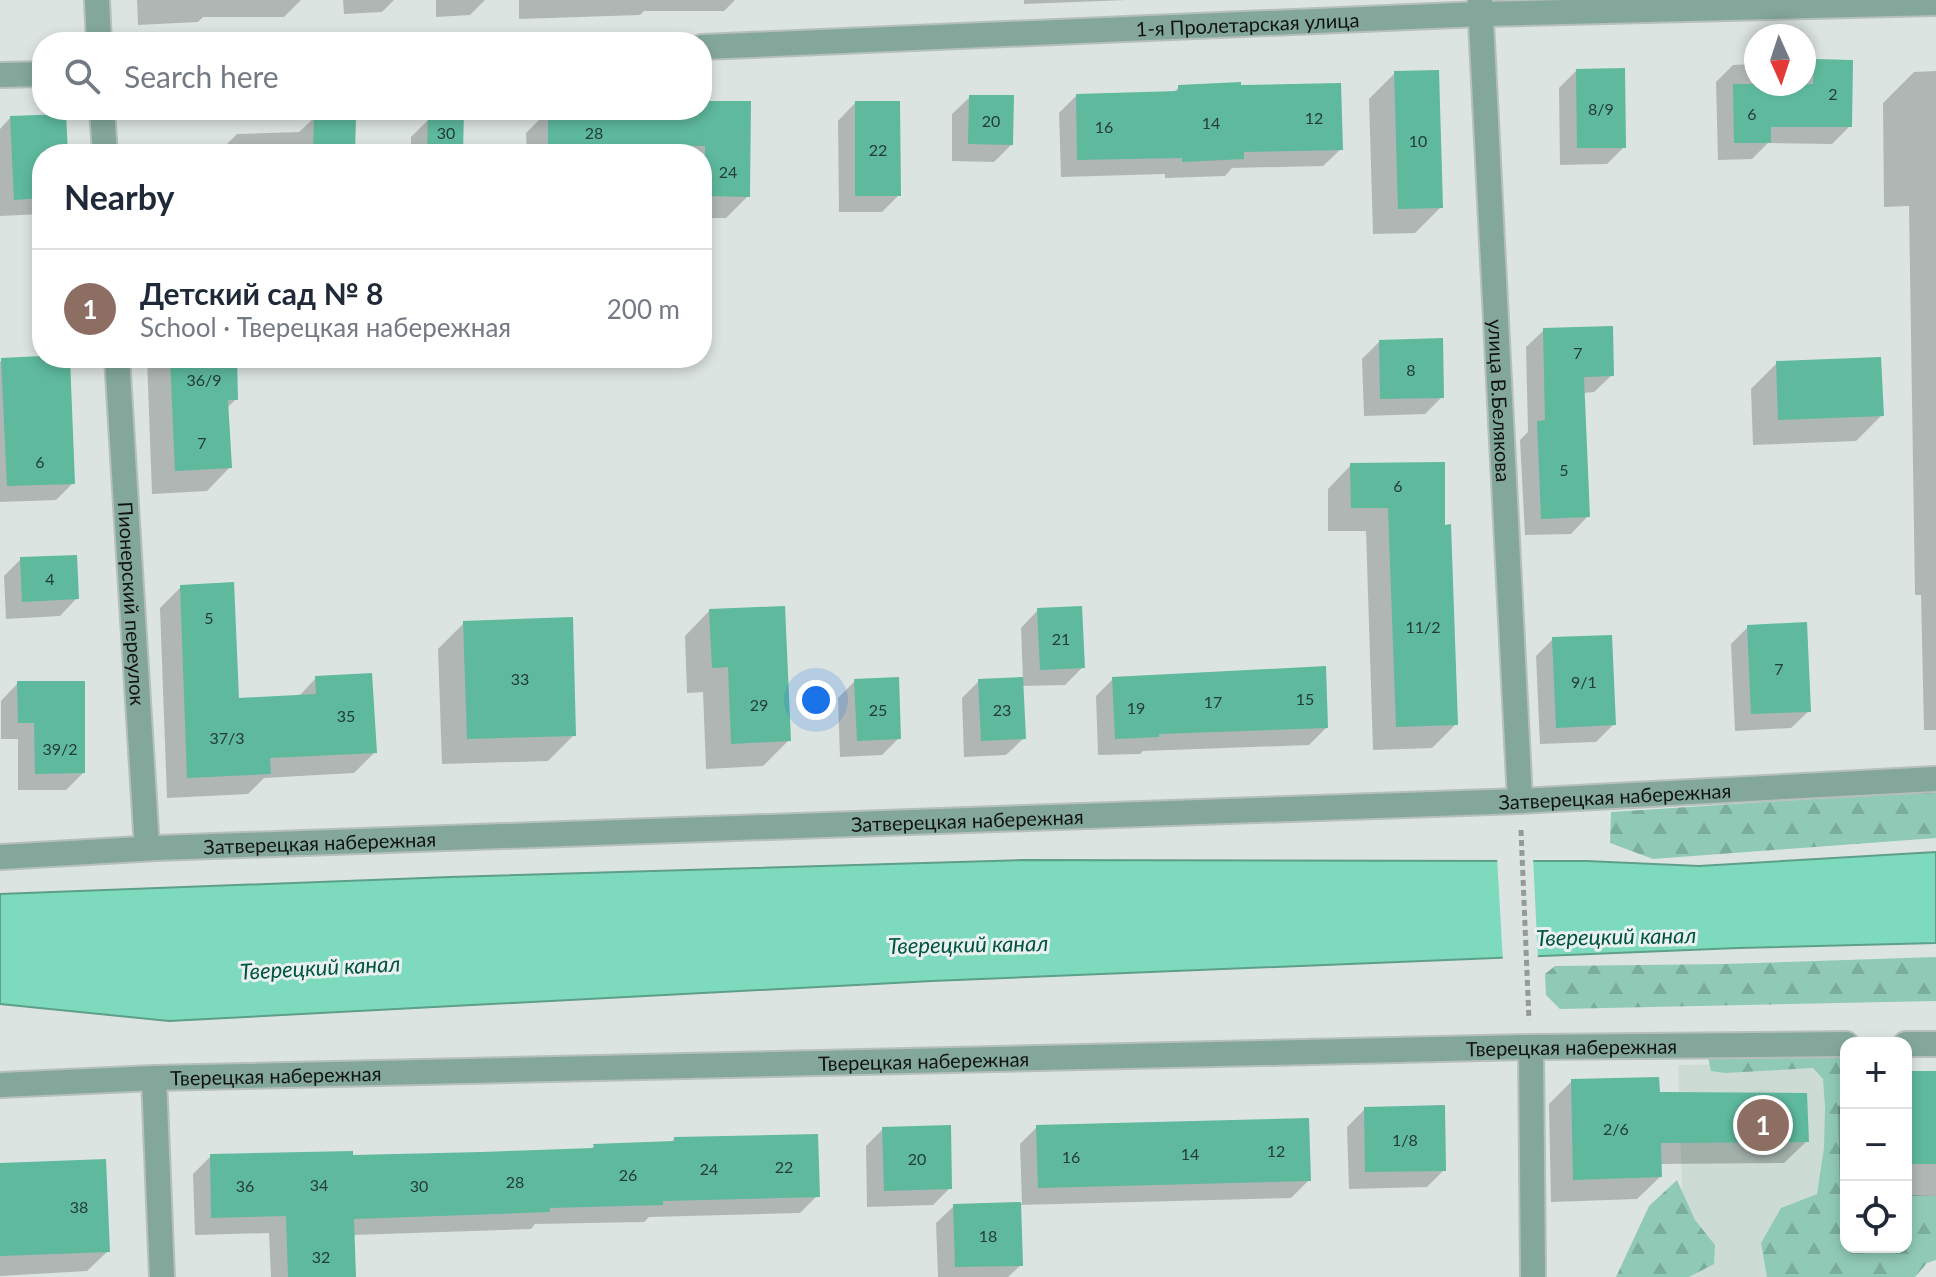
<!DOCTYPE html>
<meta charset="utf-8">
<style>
body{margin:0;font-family:Lato,sans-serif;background:#f2f2f3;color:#1f2937}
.controls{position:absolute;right:24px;bottom:24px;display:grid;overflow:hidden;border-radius:16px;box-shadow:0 4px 12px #0003}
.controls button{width:72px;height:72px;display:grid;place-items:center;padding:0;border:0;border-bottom:2px solid #e0e1e3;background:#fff;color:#1f2937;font:40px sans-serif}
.compass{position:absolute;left:1744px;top:24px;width:72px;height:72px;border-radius:50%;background:#fff;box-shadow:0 4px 12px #0003;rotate:177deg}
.you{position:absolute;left:816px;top:700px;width:28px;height:28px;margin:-20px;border:6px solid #fff;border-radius:50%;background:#1a73e8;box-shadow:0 0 0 12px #1a73e833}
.badge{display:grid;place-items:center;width:52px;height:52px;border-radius:50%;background:#2563eb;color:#fff;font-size:26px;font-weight:700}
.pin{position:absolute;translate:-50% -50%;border:4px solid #fff;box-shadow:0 2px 8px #0006}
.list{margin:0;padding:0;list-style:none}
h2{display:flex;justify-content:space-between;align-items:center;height:104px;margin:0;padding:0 32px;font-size:34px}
h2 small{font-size:26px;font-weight:400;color:#747a83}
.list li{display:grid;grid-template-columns:52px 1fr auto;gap:24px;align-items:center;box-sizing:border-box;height:120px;padding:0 32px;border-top:2px solid #e0e1e3}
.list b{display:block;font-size:30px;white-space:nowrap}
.list p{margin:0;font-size:26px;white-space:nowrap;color:#747a83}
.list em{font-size:26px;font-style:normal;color:#747a83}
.icon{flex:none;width:44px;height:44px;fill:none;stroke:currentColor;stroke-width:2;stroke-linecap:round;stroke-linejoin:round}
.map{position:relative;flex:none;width:1936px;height:1277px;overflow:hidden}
.search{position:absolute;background:#fff;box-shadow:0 4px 12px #0003;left:32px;top:32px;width:680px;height:88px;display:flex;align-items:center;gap:20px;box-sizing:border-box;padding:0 28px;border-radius:32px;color:#747a83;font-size:30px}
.panel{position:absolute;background:#fff;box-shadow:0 4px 12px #0003;left:32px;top:144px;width:680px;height:224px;border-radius:32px}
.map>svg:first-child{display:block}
.built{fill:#ccdcd5}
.forest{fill:url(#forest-firs)}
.water{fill:#7edabc;stroke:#5d9f89;stroke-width:2}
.pier{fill:#dce4e1}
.shadow{fill:#0003}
.building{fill:#5eb99d}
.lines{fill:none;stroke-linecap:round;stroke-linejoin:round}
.minor-casing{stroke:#b7bfbc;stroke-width:28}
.path{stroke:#939a97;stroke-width:5;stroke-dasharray:6 4;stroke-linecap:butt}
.minor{stroke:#83a89b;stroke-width:24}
.labels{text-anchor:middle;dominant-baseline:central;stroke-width:6;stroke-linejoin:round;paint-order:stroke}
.number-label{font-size:16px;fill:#243d36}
.street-label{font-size:20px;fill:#111413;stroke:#e9f1ee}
.water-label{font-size:22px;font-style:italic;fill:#015341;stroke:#e9f1ee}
</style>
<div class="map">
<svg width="1936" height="1277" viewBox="0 0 1936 1277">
<defs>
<pattern id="forest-firs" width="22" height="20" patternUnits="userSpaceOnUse" patternTransform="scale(2)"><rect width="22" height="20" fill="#90cab6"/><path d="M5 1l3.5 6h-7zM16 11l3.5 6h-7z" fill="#7bad9c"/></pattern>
</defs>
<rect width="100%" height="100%" fill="#dce4e1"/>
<polygon class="built" points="1846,1062 1831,1277 1685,1277 1678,1065"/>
<g class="forest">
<polygon points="1936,791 1936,838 1653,859 1610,843 1611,812"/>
<polygon points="1936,957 1936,1001 1560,1009 1546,995 1545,974 1555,966 1725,964"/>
<polygon points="1846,1046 1846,1247 1906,1247 1906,1195 1936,1196 1936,1260 1927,1263 1915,1277 1767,1277 1761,1243 1781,1208 1817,1194 1824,1148 1825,1106 1823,1079 1813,1068 1725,1073 1711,1071 1708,1057"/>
<polygon points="1677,1180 1695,1220 1715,1245 1714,1264 1689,1277 1616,1277 1649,1206"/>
</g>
<polygon class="water" points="1936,852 1936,943 1738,948 932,981 169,1021 0,1004 0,894 450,877 1023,860 1586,861 1699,866"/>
<polygon class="pier" points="1497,857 1533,857 1538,960 1503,962"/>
<g class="shadow">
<polygon points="137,0 301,0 284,17 203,17 198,22 138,25"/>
<polygon points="343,0 394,0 382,12 344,14"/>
<polygon points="436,0 485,0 470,15 436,17"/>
<polygon points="519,0 735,0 724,11 644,11 640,15 519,19"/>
<polygon points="1024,0 1127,0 1024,4"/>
<polygon points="1851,62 1850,126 1832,144 1768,143 1752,159 1718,160 1716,82 1733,65 1756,64 1756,84 1804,84 1804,63"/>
<polygon points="1576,71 1624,147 1607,164 1560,165 1559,88"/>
<polygon points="1936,71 1936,730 1924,730 1921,595 1915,595 1909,206 1884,207 1883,103 1914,72"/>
<polygon points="1395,73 1441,207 1415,233 1373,234 1369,99"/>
<polygon points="1179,87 1341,149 1323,166 1232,168 1225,176 1165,178 1165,174 1061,177 1059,113 1076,96 1173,93"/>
<polygon points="970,97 1012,144 994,162 952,161 952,114"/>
<polygon points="702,103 748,196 726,218 702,218 702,154 527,154 526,133 548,111 702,110"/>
<polygon points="855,103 899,195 882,212 839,212 838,121"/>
<polygon points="315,117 353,154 217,154 237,134 299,132"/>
<polygon points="10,118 66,154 42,154 42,214 0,216 0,129"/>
<polygon points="429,119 461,154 411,154 411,137"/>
<polygon points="1544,330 1612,375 1594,392 1583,393 1588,516 1571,534 1525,535 1520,440 1528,432 1526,347"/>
<polygon points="1379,342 1442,397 1425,414 1364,416 1362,359"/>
<polygon points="147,358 235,358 236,399 226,409 230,467 207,491 152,494"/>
<polygon points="2,360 73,483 56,500 0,502 0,362"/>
<polygon points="1777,363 1882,415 1856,441 1753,445 1751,389"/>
<polygon points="1351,465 1443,527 1456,724 1432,748 1373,750 1366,531 1328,531 1328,489"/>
<polygon points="21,559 77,598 60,616 6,619 4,576"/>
<polygon points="181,587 237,700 298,697 316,678 375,752 354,773 264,778 248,794 167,798 160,608"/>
<polygon points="710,610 789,740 763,766 706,769 703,692 687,693 685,636"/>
<polygon points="1038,610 1083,667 1065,685 1022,686 1024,738 1006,755 964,757 962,698 979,681 1023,679 1021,628"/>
<polygon points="464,623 574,735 548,761 442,764 438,649"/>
<polygon points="1748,627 1809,711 1791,728 1735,731 1731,644"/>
<polygon points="1553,639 1614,724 1596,742 1540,744 1536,656"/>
<polygon points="1113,679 1326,728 1309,745 1143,751 1140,754 1098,755 1096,696"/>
<polygon points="855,681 899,738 882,755 840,757 838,698"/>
<polygon points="18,683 83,773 66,790 18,790 18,739 1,739 1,701"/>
<rect x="1906" y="1073" width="30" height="123"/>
<polygon points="1572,1081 1658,1094 1807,1141 1784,1163 1660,1164 1660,1177 1637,1199 1551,1202 1549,1104"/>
<polygon points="1846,1098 1846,1197 1840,1197 1838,1107"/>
<polygon points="1365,1109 1444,1170 1427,1187 1349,1189 1347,1127"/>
<polygon points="1037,1127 1309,1180 1291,1198 1019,1205 1021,1265 1008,1277 938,1277 936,1223 954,1206 1022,1204 1020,1144"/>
<polygon points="883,1129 950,1188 933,1205 867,1207 866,1146"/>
<polygon points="674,1139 817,1196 800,1213 649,1217 644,1222 535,1224 531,1229 353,1235 354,1277 271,1277 269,1233 195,1235 193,1174 211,1156 351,1157 590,1150 594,1146 670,1144"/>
<polygon points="0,1164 108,1251 87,1271 0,1276"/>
</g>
<g class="building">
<polygon points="1814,59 1853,60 1852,127 1771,127 1771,143 1734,143 1733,84 1813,84"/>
<polygon points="1625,68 1626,148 1577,148 1576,69"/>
<polygon points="1439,70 1443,208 1398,209 1394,71"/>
<polygon points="1241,82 1241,85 1341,83 1343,150 1244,152 1244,159 1182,162 1182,158 1077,160 1076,94 1178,91 1178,85"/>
<polygon points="969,95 1014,95 1013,145 968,144"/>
<polygon points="702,101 751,101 750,197 705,196 705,146 640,145 640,154 548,154 548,110 702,110"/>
<polygon points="855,101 900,101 901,196 855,196"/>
<polygon points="428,110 464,110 463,154 427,154"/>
<polygon points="66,114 68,154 42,154 42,198 14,200 10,116"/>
<polygon points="314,115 356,116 355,154 313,154"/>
<polygon points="1613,326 1614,376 1584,377 1590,517 1541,519 1537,421 1545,420 1543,328"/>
<polygon points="1443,338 1444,398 1380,399 1379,340"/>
<polygon points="42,356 70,358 75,484 7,486 1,358"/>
<polygon points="1881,357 1884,416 1778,420 1776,361"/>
<polygon points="170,358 237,358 238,400 228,400 232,468 175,471"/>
<polygon points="1445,462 1445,525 1451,524 1458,725 1396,727 1388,508 1351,508 1350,463"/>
<polygon points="77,555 79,599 22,602 20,557"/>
<polygon points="234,582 239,698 316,694 315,676 372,673 377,753 270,758 271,774 187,778 180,585"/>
<polygon points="785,606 791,741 731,744 728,667 712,668 709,609"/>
<polygon points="1082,606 1085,668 1040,670 1037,608"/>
<polygon points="573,617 576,736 467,739 463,621"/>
<polygon points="1807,622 1811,712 1751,714 1747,625"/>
<polygon points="1612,635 1616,725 1556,728 1552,637"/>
<polygon points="1326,666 1328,728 1159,734 1159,737 1115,739 1112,677"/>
<polygon points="899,677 901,739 857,741 854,679"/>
<polygon points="1023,677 1026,739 981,741 978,679"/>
<polygon points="17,681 85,681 85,773 35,774 34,723 18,723"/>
<rect x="1906" y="1071" width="30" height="93"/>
<polygon points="1659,1077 1660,1092 1807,1093 1809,1142 1661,1143 1662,1177 1573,1180 1571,1079"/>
<polygon points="1445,1105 1446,1171 1365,1172 1364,1107"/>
<polygon points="1309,1118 1311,1181 1038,1188 1036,1125"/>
<polygon points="951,1125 952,1189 884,1191 882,1127"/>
<polygon points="818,1134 820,1197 663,1201 663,1205 550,1208 550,1212 354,1219 356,1277 288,1277 286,1216 211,1218 210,1154 353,1151 353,1155 481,1152 594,1148 593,1144 674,1141 674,1137"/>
<polygon points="106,1159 110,1252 0,1256 0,1163"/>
<polygon points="1021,1202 1023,1266 955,1267 953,1204"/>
</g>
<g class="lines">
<defs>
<g id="minor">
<polyline points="97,0 99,42"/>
<path id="s1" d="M 1480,1 L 1520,801"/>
<path id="s2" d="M 702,47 L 1480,14 L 1936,3"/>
<polyline points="0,75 42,74"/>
<polyline points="102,110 105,154"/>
<path id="s3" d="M 117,358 L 147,848"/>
<path id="s4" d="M 0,857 L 157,848 L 1520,801 L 1936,779"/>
<polyline points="1906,1044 1936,1044"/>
<polyline points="1531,1047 1533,1277"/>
<polyline points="154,1078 162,1277"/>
<path id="s5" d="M 0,1085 L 154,1078 L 1531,1047 L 1846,1044"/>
</g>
</defs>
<use href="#minor" class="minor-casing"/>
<polyline class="path" points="1521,830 1529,1020"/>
<use href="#minor" class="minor"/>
</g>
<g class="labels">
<g class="number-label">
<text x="1833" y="93">2</text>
<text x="1601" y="108">8/9</text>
<text x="1752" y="113">6</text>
<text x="1314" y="117">12</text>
<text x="991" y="120">20</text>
<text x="1211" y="122">14</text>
<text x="1104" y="126">16</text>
<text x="446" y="132">30</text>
<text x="594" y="132">28</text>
<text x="1418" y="140">10</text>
<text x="878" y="149">22</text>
<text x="728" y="171">24</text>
<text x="1578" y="352">7</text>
<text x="1411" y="369">8</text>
<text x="204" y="379">36/9</text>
<text x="202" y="442">7</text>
<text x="40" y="461">6</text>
<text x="1564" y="469">5</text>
<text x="1398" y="485">6</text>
<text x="50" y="578">4</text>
<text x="209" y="617">5</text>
<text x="1423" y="626">11/2</text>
<text x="1061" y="638">21</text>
<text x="1779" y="668">7</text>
<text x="520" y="678">33</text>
<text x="1584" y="681">9/1</text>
<text x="1305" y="698">15</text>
<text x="1213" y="701">17</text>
<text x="759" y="704">29</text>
<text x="1136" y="707">19</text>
<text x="878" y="709">25</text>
<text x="1002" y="709">23</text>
<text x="346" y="715">35</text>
<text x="227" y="737">37/3</text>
<text x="60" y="748">39/2</text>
<text x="1616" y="1128">2/6</text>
<text x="1405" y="1139">1/8</text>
<text x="1276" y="1150">12</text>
<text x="1190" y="1153">14</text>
<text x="1071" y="1156">16</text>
<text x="917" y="1158">20</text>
<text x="784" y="1166">22</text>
<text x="709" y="1168">24</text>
<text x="628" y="1174">26</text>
<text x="515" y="1181">28</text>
<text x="319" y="1184">34</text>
<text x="245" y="1185">36</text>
<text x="419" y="1185">30</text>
<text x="79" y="1206">38</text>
<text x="988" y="1235">18</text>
<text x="321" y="1256">32</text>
</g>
<g class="street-label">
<text stroke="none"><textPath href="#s2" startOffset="546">1-я Пролетарская улица</textPath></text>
<text stroke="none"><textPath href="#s1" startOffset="400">улица В.Белякова</textPath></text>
<text stroke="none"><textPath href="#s3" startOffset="246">Пионерский переулок</textPath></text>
<text stroke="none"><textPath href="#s4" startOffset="1616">Затверецкая набережная</textPath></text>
<text stroke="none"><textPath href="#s4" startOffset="968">Затверецкая набережная</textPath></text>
<text stroke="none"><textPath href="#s4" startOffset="320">Затверецкая набережная</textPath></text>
<text stroke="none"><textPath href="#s5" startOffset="1572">Тверецкая набережная</textPath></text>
<text stroke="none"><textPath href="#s5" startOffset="924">Тверецкая набережная</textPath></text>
<text stroke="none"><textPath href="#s5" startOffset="276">Тверецкая набережная</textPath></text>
</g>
<g class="water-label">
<text transform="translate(1616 936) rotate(-1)">Тверецкий канал</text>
<text transform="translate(968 944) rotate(-1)">Тверецкий канал</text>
<text transform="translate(320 967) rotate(-3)">Тверецкий канал</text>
</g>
</g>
</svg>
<div class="controls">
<button>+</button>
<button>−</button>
<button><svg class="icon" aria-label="locate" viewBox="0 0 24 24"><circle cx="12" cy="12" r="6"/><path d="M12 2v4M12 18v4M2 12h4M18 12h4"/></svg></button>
</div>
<svg class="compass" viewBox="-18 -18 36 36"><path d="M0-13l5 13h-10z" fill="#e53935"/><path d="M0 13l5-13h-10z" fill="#747a83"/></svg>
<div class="you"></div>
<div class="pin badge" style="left:1763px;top:1125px;background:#8d6e63">1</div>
<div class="search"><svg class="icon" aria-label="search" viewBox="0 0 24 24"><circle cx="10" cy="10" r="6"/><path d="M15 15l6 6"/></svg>Search here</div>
<section class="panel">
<h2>Nearby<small></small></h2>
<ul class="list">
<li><span class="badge" style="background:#8d6e63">1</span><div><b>Детский сад № 8</b><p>School · Тверецкая набережная</p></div><em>200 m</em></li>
</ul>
</section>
</div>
